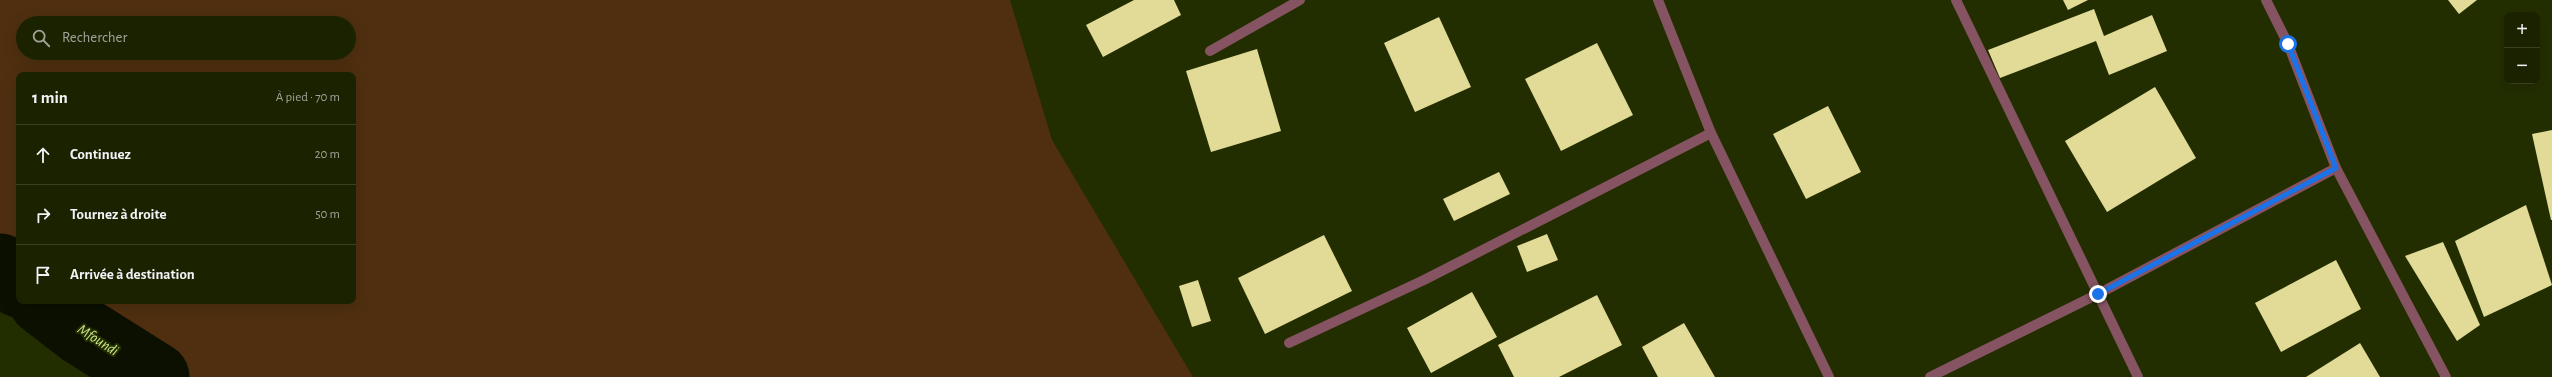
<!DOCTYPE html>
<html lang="fr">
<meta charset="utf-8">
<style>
body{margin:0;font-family:"Alegreya Sans",sans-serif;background:#232a0a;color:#f1f3f6}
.controls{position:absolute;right:12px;top:12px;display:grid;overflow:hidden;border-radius:8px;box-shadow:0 4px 16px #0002}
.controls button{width:36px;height:36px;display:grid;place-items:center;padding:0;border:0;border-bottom:1px solid #383f22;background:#1a2200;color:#f1f3f6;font:20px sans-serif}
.stop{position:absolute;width:12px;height:12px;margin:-9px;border:3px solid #1a73e8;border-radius:50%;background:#fff}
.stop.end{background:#1a73e8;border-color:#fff;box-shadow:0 1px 4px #0008}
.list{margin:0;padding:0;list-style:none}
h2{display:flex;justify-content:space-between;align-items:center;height:52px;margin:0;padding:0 16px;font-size:17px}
h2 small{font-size:13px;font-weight:400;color:#9fa499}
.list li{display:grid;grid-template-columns:26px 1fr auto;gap:12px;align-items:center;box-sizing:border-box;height:60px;padding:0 16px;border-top:1px solid #383f22}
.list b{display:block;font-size:15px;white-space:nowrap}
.list em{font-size:13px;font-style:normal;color:#9fa499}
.icon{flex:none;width:22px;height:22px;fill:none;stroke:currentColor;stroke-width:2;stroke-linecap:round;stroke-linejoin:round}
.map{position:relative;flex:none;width:2552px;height:377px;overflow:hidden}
.search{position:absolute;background:#1a2200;box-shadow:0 4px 16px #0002;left:16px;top:16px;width:340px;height:44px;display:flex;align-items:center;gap:10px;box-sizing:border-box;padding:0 14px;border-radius:22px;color:#9fa499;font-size:15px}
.panel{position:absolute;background:#1a2200;box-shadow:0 4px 16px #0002;left:16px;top:72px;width:340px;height:232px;border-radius:8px}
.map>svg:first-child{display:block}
.green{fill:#4f2f0f;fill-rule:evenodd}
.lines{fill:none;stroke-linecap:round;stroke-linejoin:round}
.river{stroke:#0b1001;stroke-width:69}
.building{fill:#e2db98}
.minor{stroke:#855361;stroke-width:10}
.route{stroke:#1a73e8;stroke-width:5}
.labels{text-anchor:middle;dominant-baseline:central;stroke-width:4;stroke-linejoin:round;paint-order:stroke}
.water-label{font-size:15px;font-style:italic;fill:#cde98c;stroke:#232e00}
</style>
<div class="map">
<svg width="2552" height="377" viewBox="0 0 2552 377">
<rect width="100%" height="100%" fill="#232e00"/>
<path class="green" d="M 0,0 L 1010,0 L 1052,140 L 1193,377 L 155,377 L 82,331 L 43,301 L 353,301 L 353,75 L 19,75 L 19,283 L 0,268 ZM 23,23 L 349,23 L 349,53 L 23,53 Z"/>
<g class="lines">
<g class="river">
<polyline points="0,268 19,283"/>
<polyline points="43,301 82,331 155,377"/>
</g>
</g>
<g class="building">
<polygon points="1134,0 1174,0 1181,15 1103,57 1086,25"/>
<polygon points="2063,0 2088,0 2068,10"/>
<polygon points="2448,0 2477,0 2459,14"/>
<polygon points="2094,9 2104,36 2152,15 2167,51 2109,75 2096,41 2000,78 1988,50"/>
<polygon points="1439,17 1471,87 1415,112 1384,43"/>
<polygon points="1597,43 1633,115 1561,151 1525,79"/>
<polygon points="1257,49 1281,131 1211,152 1186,71"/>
<polygon points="2155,87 2196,158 2107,212 2065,141"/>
<polygon points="1828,106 1861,172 1806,199 1773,134"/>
<polygon points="2552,130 2552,220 2551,220 2532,134"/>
<polygon points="1499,172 1510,194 1454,221 1443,199"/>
<polygon points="2526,205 2552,285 2484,317 2455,241"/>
<polygon points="1547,234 1558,260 1527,272 1517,246"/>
<polygon points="1324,235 1352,291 1265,334 1238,278"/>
<polygon points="2443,242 2480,325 2457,341 2405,256"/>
<polygon points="2336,260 2361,309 2281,352 2255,303"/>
<polygon points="1198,280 1211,321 1192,327 1179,286"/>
<polygon points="1472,292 1497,337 1431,373 1407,328"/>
<polygon points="1597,295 1622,345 1559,377 1514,377 1498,345"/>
<polygon points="1684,323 1715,377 1658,377 1642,347"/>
<polygon points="2360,343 2380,377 2306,377"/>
</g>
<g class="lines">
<g class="minor">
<polyline points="1658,0 1711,133 1829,377"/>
<polyline points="1956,0 2138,377"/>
<polyline points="2266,0 2288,44 2336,168 2446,377"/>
<polyline points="1210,51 1300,0"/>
<polyline points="1289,343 1424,280 1711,133"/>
<polyline points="1930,377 2098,294 2336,168"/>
</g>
</g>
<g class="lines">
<polyline class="route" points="2098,294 2336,168 2288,44"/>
</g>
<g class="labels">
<g class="water-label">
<text transform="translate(98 340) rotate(33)">Mfoundi</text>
</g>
</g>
</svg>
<div class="controls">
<button>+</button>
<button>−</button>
</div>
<div class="stop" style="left:2288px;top:44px"></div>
<div class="stop end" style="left:2098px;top:294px"></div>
<div class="search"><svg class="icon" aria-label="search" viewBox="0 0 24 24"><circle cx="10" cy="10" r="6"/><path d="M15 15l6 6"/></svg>Rechercher</div>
<section class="panel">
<h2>1 min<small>À pied · 70 m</small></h2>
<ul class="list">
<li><svg class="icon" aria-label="ahead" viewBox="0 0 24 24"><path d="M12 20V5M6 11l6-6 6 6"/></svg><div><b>Continuez</b></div><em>20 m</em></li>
<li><svg class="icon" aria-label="right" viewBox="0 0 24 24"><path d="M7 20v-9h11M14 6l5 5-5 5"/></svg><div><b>Tournez à droite</b></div><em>50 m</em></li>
<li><svg class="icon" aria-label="arrive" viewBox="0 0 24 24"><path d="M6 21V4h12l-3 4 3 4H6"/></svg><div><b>Arrivée à destination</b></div></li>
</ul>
</section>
</div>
